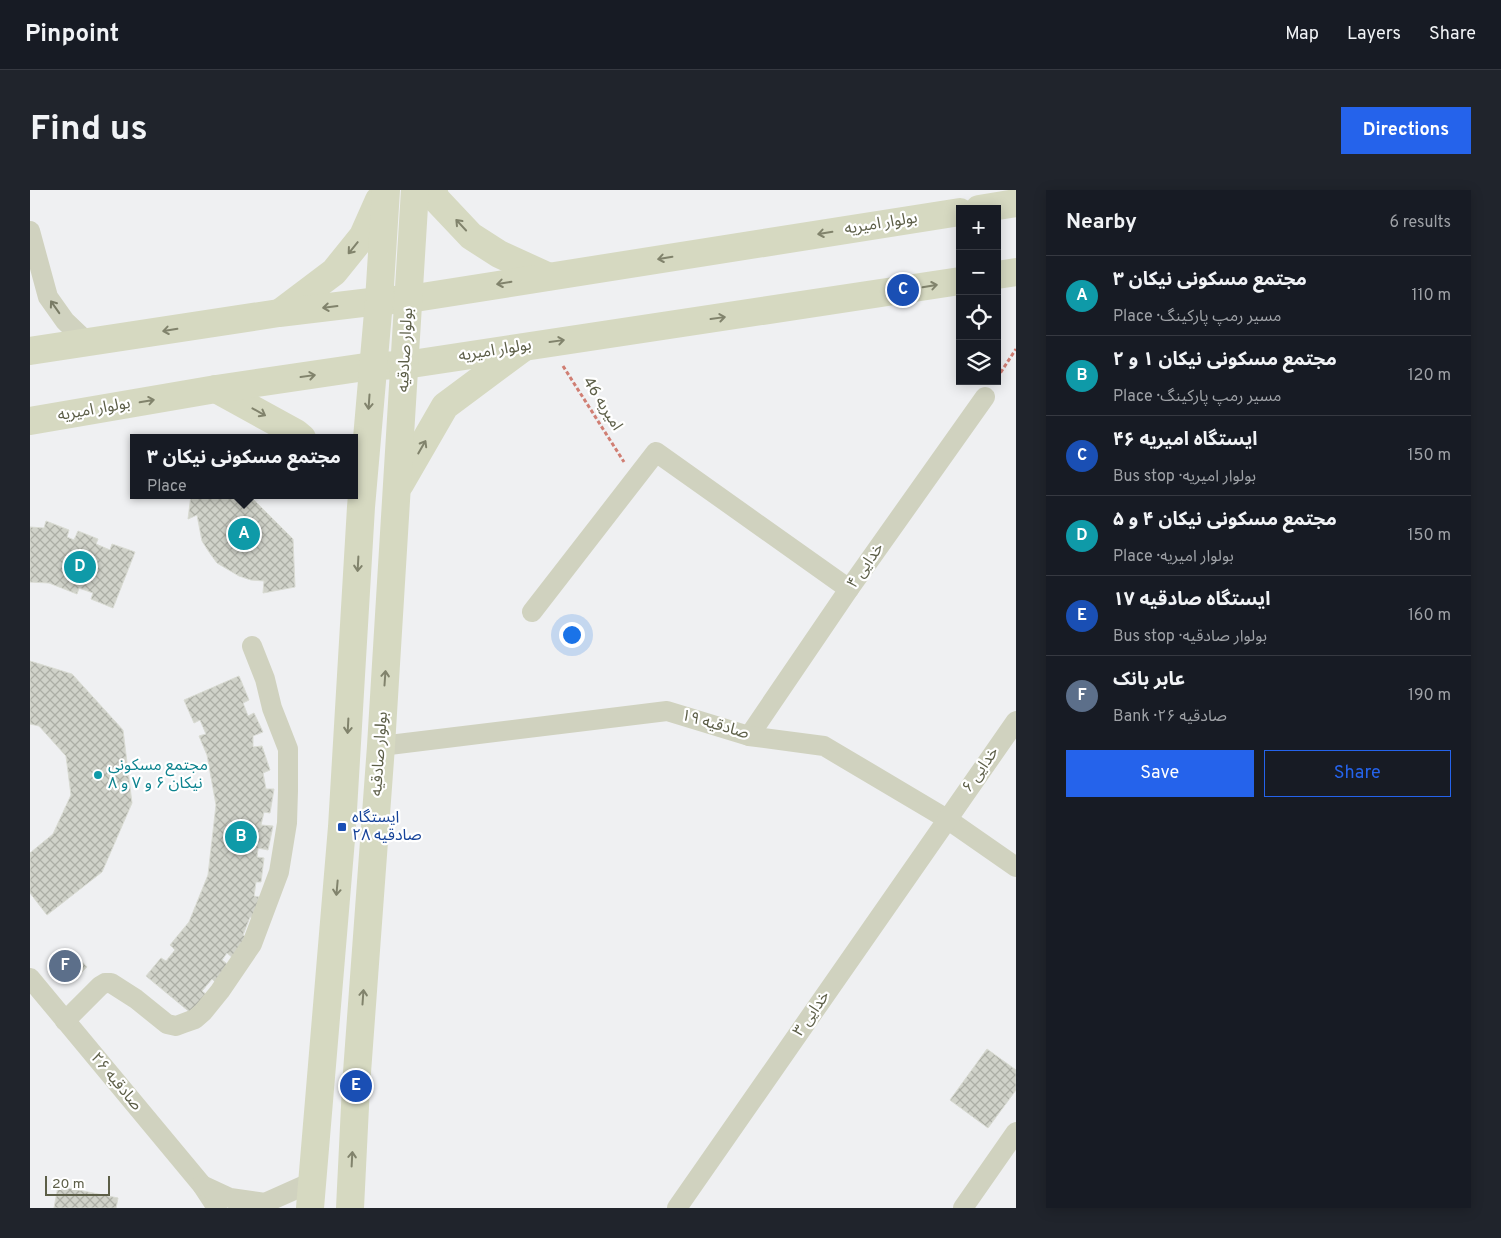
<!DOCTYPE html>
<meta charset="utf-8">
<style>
body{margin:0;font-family:Overpass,"Noto Sans Arabic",sans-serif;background:#20242c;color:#f1f3f6}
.controls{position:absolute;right:15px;top:15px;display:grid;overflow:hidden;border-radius:0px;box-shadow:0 2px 12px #0003}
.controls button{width:45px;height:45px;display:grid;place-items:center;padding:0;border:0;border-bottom:1px solid #363941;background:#171b24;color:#f1f3f6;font:25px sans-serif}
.scale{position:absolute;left:15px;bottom:12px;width:65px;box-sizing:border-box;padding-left:5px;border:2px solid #5c5e47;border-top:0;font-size:14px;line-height:18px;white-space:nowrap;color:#5c5e47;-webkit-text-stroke:4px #fff;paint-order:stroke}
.you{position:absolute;left:541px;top:444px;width:18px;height:18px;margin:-12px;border:4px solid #fff;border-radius:50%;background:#1a73e8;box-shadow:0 0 0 8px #1a73e833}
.badge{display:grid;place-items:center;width:32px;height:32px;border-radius:50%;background:#2563eb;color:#fff;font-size:16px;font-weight:700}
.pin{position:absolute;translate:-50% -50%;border:2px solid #fff;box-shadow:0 1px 5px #0006}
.popup{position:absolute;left:100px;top:244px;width:228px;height:65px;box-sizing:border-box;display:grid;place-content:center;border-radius:0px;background:#171b24;filter:drop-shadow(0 1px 4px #0005);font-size:16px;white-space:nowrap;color:#9ea1a6}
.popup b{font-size:19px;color:#f1f3f6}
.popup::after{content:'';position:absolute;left:50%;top:100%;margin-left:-10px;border:10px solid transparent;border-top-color:#171b24}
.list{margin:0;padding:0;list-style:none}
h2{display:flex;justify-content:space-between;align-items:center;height:65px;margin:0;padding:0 20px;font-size:21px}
h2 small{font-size:16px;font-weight:400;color:#9ea1a6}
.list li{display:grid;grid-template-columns:32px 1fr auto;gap:15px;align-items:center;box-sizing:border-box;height:80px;padding:0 20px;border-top:1px solid #363941}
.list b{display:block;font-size:19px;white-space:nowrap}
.list p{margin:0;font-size:16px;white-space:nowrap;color:#9ea1a6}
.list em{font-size:16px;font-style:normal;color:#9ea1a6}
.actions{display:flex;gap:10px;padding:15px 20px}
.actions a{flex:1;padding:11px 0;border:1px solid #2563eb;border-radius:0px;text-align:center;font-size:18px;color:#2563eb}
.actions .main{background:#2563eb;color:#fff}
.icon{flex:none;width:28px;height:28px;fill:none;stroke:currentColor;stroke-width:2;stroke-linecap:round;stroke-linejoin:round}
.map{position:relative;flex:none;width:986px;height:1018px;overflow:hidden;border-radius:0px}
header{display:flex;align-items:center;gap:30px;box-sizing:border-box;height:70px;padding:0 25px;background:#171b24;border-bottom:1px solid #363941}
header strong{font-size:24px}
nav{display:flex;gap:28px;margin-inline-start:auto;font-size:18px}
.intro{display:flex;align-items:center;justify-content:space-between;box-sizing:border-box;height:120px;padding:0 30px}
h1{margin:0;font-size:35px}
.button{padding:12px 22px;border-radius:0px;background:#2563eb;color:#fff;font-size:18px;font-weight:700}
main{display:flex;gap:30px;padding:0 30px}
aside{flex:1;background:#171b24;border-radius:0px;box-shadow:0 2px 12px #0003}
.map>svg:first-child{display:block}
.building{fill:url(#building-cross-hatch);stroke:#d9dbd3}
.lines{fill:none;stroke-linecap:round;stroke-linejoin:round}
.path{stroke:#d07e73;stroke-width:3;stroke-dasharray:4 2.5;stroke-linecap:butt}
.street{stroke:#d0d2bf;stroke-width:20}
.secondary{stroke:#d6d9c1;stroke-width:28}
.oneway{stroke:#81836c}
.oneway2{stroke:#797b65}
.culture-dot{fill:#0f9aa8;stroke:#fff;stroke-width:2}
.transit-dot{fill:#1a4fb4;stroke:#fff;stroke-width:2}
.labels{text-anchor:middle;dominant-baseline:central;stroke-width:4.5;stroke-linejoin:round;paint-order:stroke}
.street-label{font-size:16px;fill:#5c5e47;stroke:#fff}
.culture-label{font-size:16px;fill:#0d838f;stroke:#fff;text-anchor:start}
.transit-label{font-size:16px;fill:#164399;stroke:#fff;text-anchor:start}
</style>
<header>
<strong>Pinpoint</strong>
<nav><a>Map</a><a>Layers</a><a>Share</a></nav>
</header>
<div class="intro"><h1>Find us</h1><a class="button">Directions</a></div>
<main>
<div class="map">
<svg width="986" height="1018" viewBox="0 0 986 1018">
<defs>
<pattern id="building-cross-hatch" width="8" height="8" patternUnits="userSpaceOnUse" patternTransform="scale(1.25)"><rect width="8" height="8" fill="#d0d2c9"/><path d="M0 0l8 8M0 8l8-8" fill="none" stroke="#acaea5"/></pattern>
</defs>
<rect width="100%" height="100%" fill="#eff0f2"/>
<g class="building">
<polygon points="161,305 219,305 263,349 265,397 233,403 234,391 221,390 209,386 187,373 179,362 172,351 167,325 158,329"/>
<polygon points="16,331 39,340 37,347 44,350 48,341 68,349 66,354 80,360 82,354 105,362 83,418 61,409 63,403 49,398 47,404 19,393 0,392 0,337 14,338"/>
<polygon points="0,471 42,484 93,540 102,613 72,682 17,725 0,703 0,663 23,644 41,605 36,566 9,536 0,534"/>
<polygon points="209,486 219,510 213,513 218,526 224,523 233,542 223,546 223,557 232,556 240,580 233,583 236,599 244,599 240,623 234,622 231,635 243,636 238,660 228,658 227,667 234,668 231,692 226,692 224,706 229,707 226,728 220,727 213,745 219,749 203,768 197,763 192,770 200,776 186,793 182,789 172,801 177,805 162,824 116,786 131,768 136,771 145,760 140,755 159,732 178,685 186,615 177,565 169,546 176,544 170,530 164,533 154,510"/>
<polygon points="44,763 57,777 49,785 36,771"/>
<polygon points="36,771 40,775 35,781 30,776"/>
<polygon points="957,859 986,880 986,900 958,938 920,910"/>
<polygon points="28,996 88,1008 86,1018 24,1018"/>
</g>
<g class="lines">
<g class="path">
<polyline points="533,176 594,272"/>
<polyline points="967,188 986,159"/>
</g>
<g class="street">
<polyline points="0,41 18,107 35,131 58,153"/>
<polyline points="502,422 626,262 819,399"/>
<polyline points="719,546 819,399 955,207"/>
<polyline points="351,556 637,521 719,546 794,556 917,629 986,677"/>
<polyline points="0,788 172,995 187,1018"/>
<polyline points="35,831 70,796 75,793 81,793 106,809 137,834 146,836 154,833 165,829 173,822 190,801 222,754 249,682 257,633 258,601 258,559 242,518 235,489 222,456"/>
<polyline points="172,995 200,1008 235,1013 282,992"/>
<polyline points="647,1018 986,531"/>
<polyline points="933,1018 986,942"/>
</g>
<g class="secondary">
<polyline points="403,0 406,9 441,46 469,64 517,86"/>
<polyline points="949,19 986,13"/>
<polyline points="967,85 986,82"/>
<polyline points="251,122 304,82 333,46 349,10"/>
<polyline points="0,161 249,123 349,111 379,109 930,22"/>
<polyline points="186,199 266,243 272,248"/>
<polyline points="0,231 186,199 342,176 375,175 930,91"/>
<polyline points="370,294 415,216 493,158"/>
<polyline points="280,1018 312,637 331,317 349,111 356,0"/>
<polyline points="320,1018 326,896 351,556 385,0"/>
</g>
</g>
<defs><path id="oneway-shaft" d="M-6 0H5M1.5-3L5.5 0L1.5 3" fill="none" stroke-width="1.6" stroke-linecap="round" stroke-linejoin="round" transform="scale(1.25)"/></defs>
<g class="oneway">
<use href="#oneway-shaft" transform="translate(431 35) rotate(-133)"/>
<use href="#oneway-shaft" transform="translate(795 43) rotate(171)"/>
<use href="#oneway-shaft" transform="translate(323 58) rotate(129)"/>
<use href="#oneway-shaft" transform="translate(635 68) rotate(171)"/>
<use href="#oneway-shaft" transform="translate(474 93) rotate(171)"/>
<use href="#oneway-shaft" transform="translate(900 96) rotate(-9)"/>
<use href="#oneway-shaft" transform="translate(300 117) rotate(173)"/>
<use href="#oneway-shaft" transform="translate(688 128) rotate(-8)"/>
<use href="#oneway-shaft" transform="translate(140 140) rotate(171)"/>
<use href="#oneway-shaft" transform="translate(527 151) rotate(-8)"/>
<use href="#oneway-shaft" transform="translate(278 186) rotate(-8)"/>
<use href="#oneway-shaft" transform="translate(117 211) rotate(-10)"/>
<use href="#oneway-shaft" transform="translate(339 212) rotate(94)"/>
<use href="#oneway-shaft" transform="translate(229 222) rotate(29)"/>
<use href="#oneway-shaft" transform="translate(392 257) rotate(-60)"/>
<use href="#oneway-shaft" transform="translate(328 374) rotate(93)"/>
<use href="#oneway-shaft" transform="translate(355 488) rotate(-86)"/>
<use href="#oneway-shaft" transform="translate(318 536) rotate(93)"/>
<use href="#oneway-shaft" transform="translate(307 698) rotate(95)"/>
<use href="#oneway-shaft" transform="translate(333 807) rotate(-86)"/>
<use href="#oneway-shaft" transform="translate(322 969) rotate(-87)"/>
</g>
<use class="oneway2" href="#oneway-shaft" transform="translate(25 117) rotate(-125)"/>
<circle class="culture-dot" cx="68" cy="585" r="5"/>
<rect class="transit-dot" x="307" y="632" width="10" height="10" rx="2.5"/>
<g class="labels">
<g class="street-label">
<text transform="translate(851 34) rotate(-9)">بولوار امیریه</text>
<text transform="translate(376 160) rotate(-87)">بولوار صادقیه</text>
<text transform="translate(465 161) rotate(-9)">بولوار امیریه</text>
<text transform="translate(572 214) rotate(58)">امیریه 46</text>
<text transform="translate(64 220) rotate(-10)">بولوار امیریه</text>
<text transform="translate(836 376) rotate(-55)">خدایی ۴</text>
<text transform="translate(685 535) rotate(16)">صادقیه ۱۹</text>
<text transform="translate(350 564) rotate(-86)">بولوار صادقیه</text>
<text transform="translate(951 580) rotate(-55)">خدایی ۶</text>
<text transform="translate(782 824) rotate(-55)">خدایی ۳</text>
<text transform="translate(86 892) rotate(50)">صادقیه ۲۶</text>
</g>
<g class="culture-label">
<text x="78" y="576">مجتمع مسکونی<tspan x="78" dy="18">نیکان ۶ و ۷ و ۸</tspan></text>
</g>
<g class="transit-label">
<text x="322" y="628">ایستگاه<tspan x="322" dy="18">صادقیه ۲۸</tspan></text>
</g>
</g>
</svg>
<div class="controls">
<button>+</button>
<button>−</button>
<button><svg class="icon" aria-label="locate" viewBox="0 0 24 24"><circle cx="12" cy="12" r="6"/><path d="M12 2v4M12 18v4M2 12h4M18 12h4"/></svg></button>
<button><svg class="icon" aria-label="layers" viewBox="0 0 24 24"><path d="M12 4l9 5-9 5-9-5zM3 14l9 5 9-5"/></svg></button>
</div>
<div class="scale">20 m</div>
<div class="you"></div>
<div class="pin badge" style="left:214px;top:344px;background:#0f9aa8">A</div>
<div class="popup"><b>مجتمع مسکونی نیکان ۳</b>Place</div>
<div class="pin badge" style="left:211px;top:647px;background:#0f9aa8">B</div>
<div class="pin badge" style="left:873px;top:100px;background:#1a4fb4">C</div>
<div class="pin badge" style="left:50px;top:377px;background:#0f9aa8">D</div>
<div class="pin badge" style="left:326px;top:896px;background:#1a4fb4">E</div>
<div class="pin badge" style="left:35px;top:776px;background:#5c6f8a">F</div>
</div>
<aside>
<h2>Nearby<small>6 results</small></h2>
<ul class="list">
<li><span class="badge" style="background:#0f9aa8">A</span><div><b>مجتمع مسکونی نیکان ۳</b><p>Place · مسیر رمپ پارکینگ</p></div><em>110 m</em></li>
<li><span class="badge" style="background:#0f9aa8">B</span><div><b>مجتمع مسکونی نیکان ۱ و ۲</b><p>Place · مسیر رمپ پارکینگ</p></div><em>120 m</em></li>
<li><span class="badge" style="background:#1a4fb4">C</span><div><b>ایستگاه امیریه ۴۶</b><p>Bus stop · بولوار امیریه</p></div><em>150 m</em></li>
<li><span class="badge" style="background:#0f9aa8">D</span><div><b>مجتمع مسکونی نیکان ۴ و ۵</b><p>Place · بولوار امیریه</p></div><em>150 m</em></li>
<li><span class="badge" style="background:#1a4fb4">E</span><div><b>ایستگاه صادقیه ۱۷</b><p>Bus stop · بولوار صادقیه</p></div><em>160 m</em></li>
<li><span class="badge" style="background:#5c6f8a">F</span><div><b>عابر بانک</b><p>Bank · صادقیه ۲۶</p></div><em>190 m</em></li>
</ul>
<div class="actions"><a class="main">Save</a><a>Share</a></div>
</aside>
</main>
